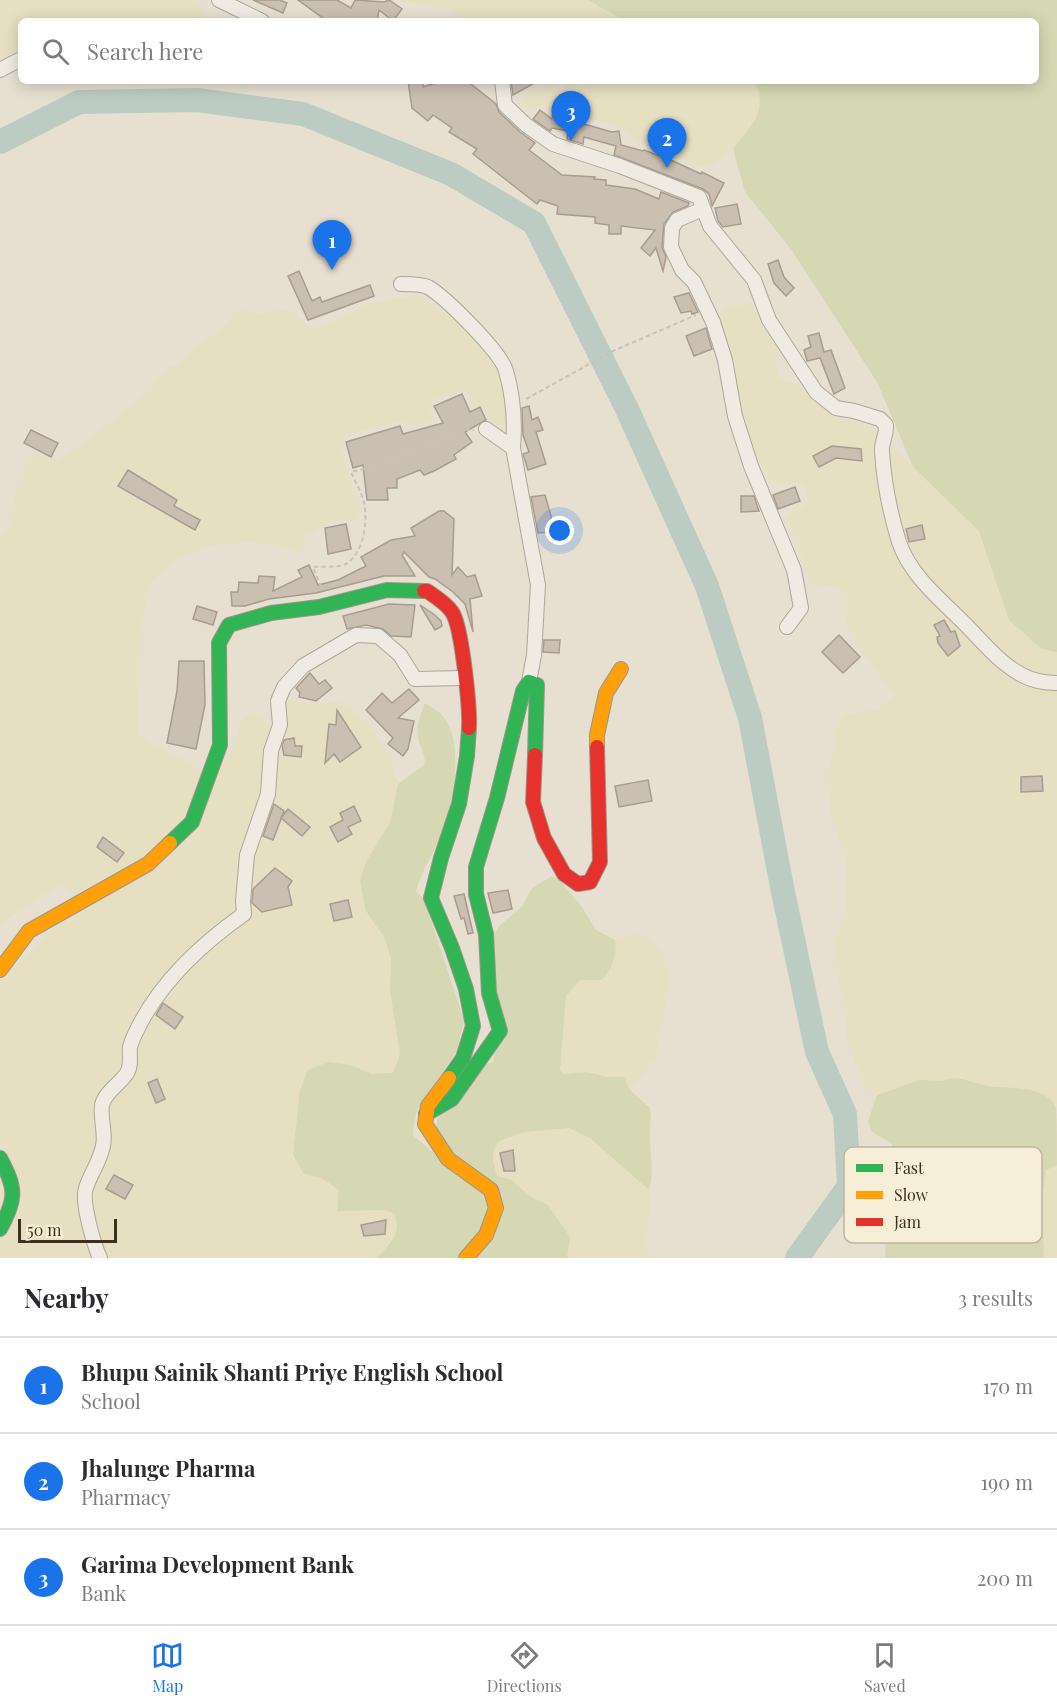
<!DOCTYPE html>
<style>
body{margin:0;font-family:"Playfair Display",serif;background:#f7f7f7;color:#2b2b33}
.scale{position:absolute;left:18px;bottom:15px;width:99px;box-sizing:border-box;padding-left:6px;border:3px solid #3d2e20;border-top:0;font-size:16px;line-height:21px;white-space:nowrap;color:#3d2e20;-webkit-text-stroke:4px #f7eed8;paint-order:stroke}
.you{position:absolute;left:560px;top:531px;width:21px;height:21px;margin:-15px;border:4px solid #fff;border-radius:50%;background:#1a73e8;box-shadow:0 0 0 9px #1a73e833}
.badge{display:grid;place-items:center;width:39px;height:39px;border-radius:50%;background:#1a73e8;color:#fff;font-size:20px;font-weight:700}
.pin{position:absolute;translate:-50% -50px;filter:drop-shadow(0 2px 3px #0008)}
.pin::after{content:'';position:absolute;top:32px;width:21px;height:18px;background:inherit;clip-path:polygon(0 0,100% 0,50% 100%)}
.list{margin:0;padding:0;list-style:none}
h2{display:flex;justify-content:space-between;align-items:center;height:78px;margin:0;padding:0 24px;font-size:26px}
h2 small{font-size:20px;font-weight:400;color:#7c7c81}
.list li{display:grid;grid-template-columns:39px 1fr auto;gap:18px;align-items:center;box-sizing:border-box;height:96px;padding:0 24px;border-top:2px solid #e1e1e2}
.list b{display:block;font-size:22px;white-space:nowrap}
.list p{margin:0;font-size:20px;white-space:nowrap;color:#7c7c81}
.list em{font-size:20px;font-style:normal;color:#7c7c81}
.icon{flex:none;width:33px;height:33px;fill:none;stroke:currentColor;stroke-width:2;stroke-linecap:round;stroke-linejoin:round}
.map{position:relative;flex:none;width:1057px;height:1258px;overflow:hidden}
.search{position:absolute;background:#fff;box-shadow:0 3px 15px #0003;left:18px;right:18px;top:18px;height:66px;display:flex;align-items:center;gap:15px;box-sizing:border-box;padding:0 21px;border-radius:9px;color:#7c7c81;font-size:22px}
.sheet{height:366px;background:#fff}
nav{display:flex;justify-content:space-around;align-items:center;box-sizing:border-box;height:84px;border-top:2px solid #e1e1e2;background:#fff;font-size:16px;color:#7c7c81}
nav a{display:grid;justify-items:center;gap:3px}
nav .on{color:#1a73e8}
.map>svg:first-child{display:block}
.farmland{fill:#e6dfc2}
.green{fill:#d6d7b3}
.lines{fill:none;stroke-linecap:round;stroke-linejoin:round}
.river{stroke:#bcccc2;stroke-width:24}
.building{fill:#cbbfb2;stroke:#a89c90;stroke-width:1.5}
.street-casing{stroke:#ada599;stroke-width:16}
.fast-casing{stroke:#9c958a;stroke-width:16}
.slow-casing{stroke:#9c958a;stroke-width:16}
.jam-casing{stroke:#9c958a;stroke-width:16}
.path{stroke:#c8c2b9;stroke-width:2;stroke-dasharray:4.5 3;stroke-linecap:butt}
.street{stroke:#efebe3;stroke-width:14}
.fast{stroke:#30b455;stroke-width:14}
.slow{stroke:#ff9f0a;stroke-width:14}
.jam{stroke:#e5322d;stroke-width:14}
.key{fill:#f7eed8;stroke:#bfb4a1;stroke-width:1.5}
.key-label{font-size:16px;fill:#3d2e20}
</style>
<div class="map">
<svg width="1057" height="1258" viewBox="0 0 1057 1258">
<rect width="100%" height="100%" fill="#e7e0d1"/>
<g class="farmland">
<polygon points="0,0 194,0 206,20 21,21 21,55 0,64"/>
<polygon points="403,0 588,0 625,21 463,21 451,9 405,2"/>
<polygon points="568,81 754,81 760,92 759,115 733,149 709,167 698,166 637,142 618,126 586,119 576,107 550,104 524,110 521,101 531,89 541,90 548,83 563,90 567,87"/>
<polygon points="417,295 462,324 493,364 503,383 510,427 491,422 484,407 470,405 468,393 462,391 432,400 430,410 433,420 429,423 407,424 402,421 347,434 340,442 341,453 360,511 357,521 335,520 320,528 306,536 299,553 279,545 251,542 212,545 176,559 151,582 141,629 138,735 210,776 217,777 233,747 244,717 255,715 264,720 272,728 287,700 316,704 337,701 347,705 367,723 390,758 398,784 390,823 367,860 366,911 384,937 391,958 390,991 400,1054 394,1073 371,1074 351,1065 303,1173 323,1179 339,1190 337,1211 385,1210 394,1214 398,1224 396,1234 377,1258 0,1258 0,1180 15,1168 0,1143 0,982 57,925 77,899 61,883 0,924 0,536 10,526 14,494 33,453 56,460 81,446 147,393 168,367 178,366 191,350 218,333 240,307 259,314 281,310 292,312 308,327 318,328 371,303"/>
<polygon points="752,303 764,330 782,353 775,359 780,382 795,383 836,415 873,429 979,531 1009,620 1042,649 1057,652 1057,1109 1047,1097 1027,1089 984,1085 963,1078 941,1081 920,1080 877,1095 869,1089 863,1081 847,1042 847,1021 834,959 834,937 844,919 846,908 846,856 831,817 827,774 833,754 834,731 839,722 847,715 879,709 896,694 885,683 853,638 845,618 844,592 835,586 814,585 810,580 792,529 786,521 789,514 808,503 806,488 798,482 783,485 772,481 752,450 737,392 736,365 718,326 718,315 725,308"/>
<polygon points="640,934 650,939 665,956 671,978 656,1057 630,1090 624,1077 607,1077 586,1072 564,1074 560,1070 566,996 580,980 602,980 606,977 612,962 616,946 615,940"/>
<polygon points="569,1128 590,1138 649,1190 651,1196 646,1239 648,1258 567,1258 570,1237 548,1205 528,1195 512,1180 497,1176 493,1161 494,1150 499,1141 524,1132"/>
<polygon points="1057,1165 1057,1258 1044,1258 1042,1202 1046,1170"/>
</g>
<g class="green">
<path d="M 588,0 L 1057,0 L 1057,652 L 1042,649 L 1009,620 L 979,531 L 913,467 L 877,382 L 791,249 L 745,192 L 733,149 C 750,126 770,111 754,81 L 1036,81 L 1036,21 L 625,21 Z"/>
<path d="M 425,703 C 430,707 439,711 443,716 C 464,742 454,799 444,828 C 436,850 422,869 416,891 L 424,899 L 464,1020 L 457,1051 L 417,1110 L 413,1131 L 414,1136 L 447,1164 L 436,1129 L 440,1102 L 461,1070 L 493,1062 L 496,1046 L 493,991 L 494,934 L 500,925 L 522,907 L 532,888 L 552,876 L 561,882 L 582,907 L 596,930 L 615,940 C 618,953 611,971 602,980 L 580,980 L 566,996 L 560,1070 L 564,1074 L 586,1072 L 607,1077 L 624,1077 L 630,1090 L 650,1108 C 652,1119 649,1130 650,1142 C 651,1160 654,1171 649,1190 L 590,1138 L 569,1128 L 524,1132 L 499,1141 L 494,1150 L 493,1161 L 497,1176 L 512,1180 L 528,1195 L 548,1205 L 570,1237 L 567,1258 L 377,1258 C 389,1243 403,1234 394,1214 L 385,1210 L 337,1211 L 339,1190 L 323,1179 L 303,1173 L 293,1154 L 300,1090 L 308,1070 L 328,1062 L 351,1065 L 371,1074 L 393,1073 L 400,1054 L 390,991 L 391,958 L 384,937 L 366,911 L 360,880 L 367,860 L 390,823 L 398,784 L 424,765 C 427,755 419,746 418,737 C 416,725 421,714 425,703 Z"/>
<path d="M 952,1078 C 964,1078 972,1082 984,1085 C 1006,1090 1045,1083 1056,1108 C 1057,1116 1057,1154 1057,1165 L 1046,1170 L 1042,1202 L 1044,1258 L 885,1258 L 887,1196 L 899,1163 L 891,1143 L 872,1132 L 868,1121 L 877,1095 L 920,1080 L 941,1081 Z"/>
</g>
<g class="lines">
<polyline class="river" points="0,142 79,102 197,100 303,114 451,174 534,223 627,409 707,586 750,718 783,892 817,1052 845,1114 849,1186 797,1258"/>
</g>
<g class="building">
<polygon points="253,0 280,0 287,3 283,13"/>
<polygon points="298,0 337,0 351,8 355,0 384,2 389,0 402,9 393,21 379,10 377,21 327,21"/>
<polygon points="408,81 423,81 423,87 442,81 467,81 496,104 499,112 520,132 535,143 529,150 562,175 595,177 594,179 606,180 606,185 635,189 659,199 661,192 689,203 688,206 673,212 664,224 662,247 666,257 663,271 656,248 650,256 641,248 655,230 621,226 621,234 609,234 609,225 595,223 595,217 557,214 558,206 540,200 537,204 473,154 477,149 449,132 452,128 433,115 428,121 412,108"/>
<polygon points="511,81 538,81 513,95"/>
<polygon points="540,110 552,119 553,110 571,112 570,120 612,132 619,131 621,145 643,151 644,150 673,161 701,174 702,172 724,183 712,206 709,194 703,189 614,155 616,146 584,137 583,144 567,139 568,131 552,128 550,131 533,119"/>
<polygon points="737,204 741,224 723,227 718,221 715,208"/>
<polygon points="778,260 784,277 794,288 786,296 774,283 768,264"/>
<polygon points="299,271 312,301 320,297 322,302 370,285 374,296 308,320 288,276"/>
<polygon points="689,293 698,312 692,314 691,311 681,313 674,297"/>
<polygon points="706,328 712,349 694,356 686,336"/>
<polygon points="819,333 824,352 831,350 845,388 834,394 820,358 807,361 804,350 811,347 808,336"/>
<polygon points="462,394 470,412 480,407 486,420 465,432 472,442 454,455 456,459 434,471 424,475 420,470 397,479 397,488 387,488 388,500 367,500 363,465 353,468 346,442 400,426 403,434 443,423 434,406"/>
<polygon points="529,406 532,420 538,417 543,430 536,432 546,464 528,470 523,454 529,452 523,435 522,408"/>
<polygon points="31,430 58,443 51,457 24,443"/>
<polygon points="832,446 861,449 862,461 836,458 819,467 813,456"/>
<polygon points="128,470 177,500 174,506 200,520 195,530 118,486"/>
<polygon points="795,487 800,501 778,509 773,495"/>
<polygon points="545,495 551,516 553,532 538,533 531,497"/>
<polygon points="741,496 754,496 759,511 741,512"/>
<polygon points="439,511 444,511 454,519 452,575 458,567 467,577 475,575 482,596 470,599 473,632 465,604 453,592 435,579 429,577 404,552 402,555 415,576 384,576 316,593 269,599 245,606 232,606 231,592 238,592 239,582 258,583 259,576 275,577 273,591 302,577 298,570 309,565 318,585 338,580 366,566 361,557 391,540 415,536 411,528"/>
<polygon points="346,524 351,549 328,554 325,528"/>
<polygon points="922,525 925,539 909,542 906,529"/>
<polygon points="389,604 415,605 411,637 391,636 383,629 366,625 347,629 343,616"/>
<polygon points="420,605 435,615 441,621 442,626 435,630"/>
<polygon points="197,606 217,612 213,625 193,619"/>
<polygon points="944,620 951,632 955,631 960,646 948,656 938,643 937,637 940,636 934,625"/>
<polygon points="839,635 860,657 843,673 822,652"/>
<polygon points="544,640 560,640 559,653 543,652"/>
<polygon points="179,661 204,661 205,705 196,749 167,743 177,691"/>
<polygon points="310,673 319,684 325,680 332,688 316,701 299,697 300,693 296,688"/>
<polygon points="409,689 419,700 398,718 414,721 408,749 403,756 388,744 393,738 366,710 382,693 392,703"/>
<polygon points="337,710 361,747 340,762 334,754 325,763 329,724 336,725"/>
<polygon points="294,738 295,746 302,746 301,757 284,755 282,745 284,740"/>
<polygon points="1042,776 1043,791 1021,792 1021,777"/>
<polygon points="648,780 652,801 619,807 615,786"/>
<polygon points="274,804 284,811 273,840 263,836"/>
<polygon points="354,806 361,821 348,827 352,834 338,842 330,827 343,820 340,813"/>
<polygon points="288,809 310,827 302,836 281,818"/>
<polygon points="103,837 124,853 117,862 97,847"/>
<polygon points="275,868 292,881 288,887 292,905 262,912 252,903 253,889"/>
<polygon points="508,890 512,909 493,913 488,893"/>
<polygon points="464,894 473,933 468,934 464,918 461,919 454,896"/>
<polygon points="348,900 352,917 334,921 330,904"/>
<polygon points="163,1003 183,1017 175,1029 156,1015"/>
<polygon points="157,1079 165,1099 156,1103 148,1083"/>
<polygon points="513,1150 515,1171 504,1171 500,1153"/>
<polygon points="114,1175 133,1185 125,1199 106,1189"/>
<polygon points="386,1220 385,1234 364,1236 361,1225"/>
</g>
<g class="lines">
<defs>
<g id="street">
<polyline points="219,0 262,21"/>
<polyline points="0,70 21,59"/>
<path d="M 502,81 L 505,105 L 526,125 L 553,144 L 620,166 L 699,197 L 710,226 L 754,280 L 769,320 L 816,392 L 836,408 L 854,411 L 880,419 L 886,425 C 887,435 881,442 882,452 C 884,481 890,513 899,542 C 910,575 940,599 964,623 C 983,642 998,662 1022,675 C 1033,681 1045,683 1057,683"/>
<polyline points="703,209 677,220 672,228 671,247 682,270 694,282 713,322 725,360 735,416 751,466 794,570 801,608 787,627"/>
<path d="M 401,284 C 409,284 421,284 428,287 C 445,297 501,352 506,371 C 513,395 515,424 513,448"/>
<polyline points="486,429 513,448 538,585 534,655 529,682"/>
<path d="M 100,1258 C 94,1245 81,1201 86,1188 C 91,1172 99,1164 103,1146 C 106,1133 100,1119 102,1105 C 105,1092 120,1084 127,1073 C 132,1065 129,1056 130,1047 C 131,1043 133,1038 135,1034 C 158,984 200,945 244,914 L 243,901 L 247,855 L 268,794 L 271,751 L 280,725 L 278,701 L 284,687 L 303,666 L 356,635 L 378,636 L 400,655 L 415,679 L 463,678"/>
</g>
<g id="fast">
<polyline points="170,843 192,822 220,745 219,643 229,625 271,613 319,607 387,590 424,591"/>
<polyline points="449,1078 463,1058 473,1026 466,989 452,948 431,898 441,858 459,804 467,756 469,728"/>
<polyline points="426,1114 452,1099 500,1031 489,993 486,934 476,894 476,867 497,798 523,691 529,682 537,685 535,755"/>
<path d="M 0,1158 C 16,1188 17,1198 0,1229"/>
</g>
<g id="slow">
<polyline points="597,747 597,735 606,693 621,669"/>
<polyline points="0,970 29,931 148,864 170,843"/>
<polyline points="449,1078 428,1106 425,1124 448,1159 491,1190 496,1208 486,1235 466,1258"/>
</g>
<g id="jam">
<path d="M 424,591 L 427,591 C 436,597 446,603 452,612 C 462,626 470,709 469,728"/>
<polyline points="535,755 533,802 544,838 564,874 578,884 590,882 600,862 597,747"/>
</g>
</defs>
<use href="#street" class="street-casing"/>
<use href="#fast" class="fast-casing"/>
<use href="#slow" class="slow-casing"/>
<use href="#jam" class="jam-casing"/>
<g class="path">
<polyline points="526,399 613,351 696,315"/>
<path d="M 321,587 L 313,567 C 322,566 338,568 346,564 C 364,553 368,521 364,503 C 362,493 355,482 351,472 L 368,468 L 465,430 L 474,430"/>
</g>
<use href="#street" class="street"/>
<use href="#fast" class="fast"/>
<use href="#slow" class="slow"/>
<use href="#jam" class="jam"/>
</g>
<rect x="844" y="1147" width="198" height="96" rx="9" class="key"/>
<rect x="856" y="1164" width="27" height="8" fill="#30b455"/>
<rect x="856" y="1191" width="27" height="8" fill="#ff9f0a"/>
<rect x="856" y="1218" width="27" height="8" fill="#e5322d"/>
<g class="key-label">
<text x="894" y="1174">Fast</text>
<text x="894" y="1201">Slow</text>
<text x="894" y="1228">Jam</text>
</g>
</svg>
<div class="scale">50 m</div>
<div class="you"></div>
<div class="pin badge" style="left:332px;top:270px">1</div>
<div class="pin badge" style="left:667px;top:168px">2</div>
<div class="pin badge" style="left:571px;top:141px">3</div>
<div class="search"><svg class="icon" aria-label="search" viewBox="0 0 24 24"><circle cx="10" cy="10" r="6"/><path d="M15 15l6 6"/></svg>Search here</div>
</div>
<section class="sheet">
<h2>Nearby<small>3 results</small></h2>
<ul class="list">
<li><span class="badge">1</span><div><b>Bhupu Sainik Shanti Priye English School</b><p>School</p></div><em>170 m</em></li>
<li><span class="badge">2</span><div><b>Jhalunge Pharma</b><p>Pharmacy</p></div><em>190 m</em></li>
<li><span class="badge">3</span><div><b>Garima Development Bank</b><p>Bank</p></div><em>200 m</em></li>
</ul>
</section>
<nav>
<a class="on"><svg class="icon" aria-label="map" viewBox="0 0 24 24"><path d="M3 6l6-2 6 2 6-2v14l-6 2-6-2-6 2zM9 4v14M15 6v14"/></svg>Map</a>
<a><svg class="icon" aria-label="directions" viewBox="0 0 24 24"><path d="M12 3l9 9-9 9-9-9zM9 14v-3h6M13 9l2 2-2 2"/></svg>Directions</a>
<a><svg class="icon" aria-label="saved" viewBox="0 0 24 24"><path d="M7 4h10v16l-5-4-5 4z"/></svg>Saved</a>
</nav>
